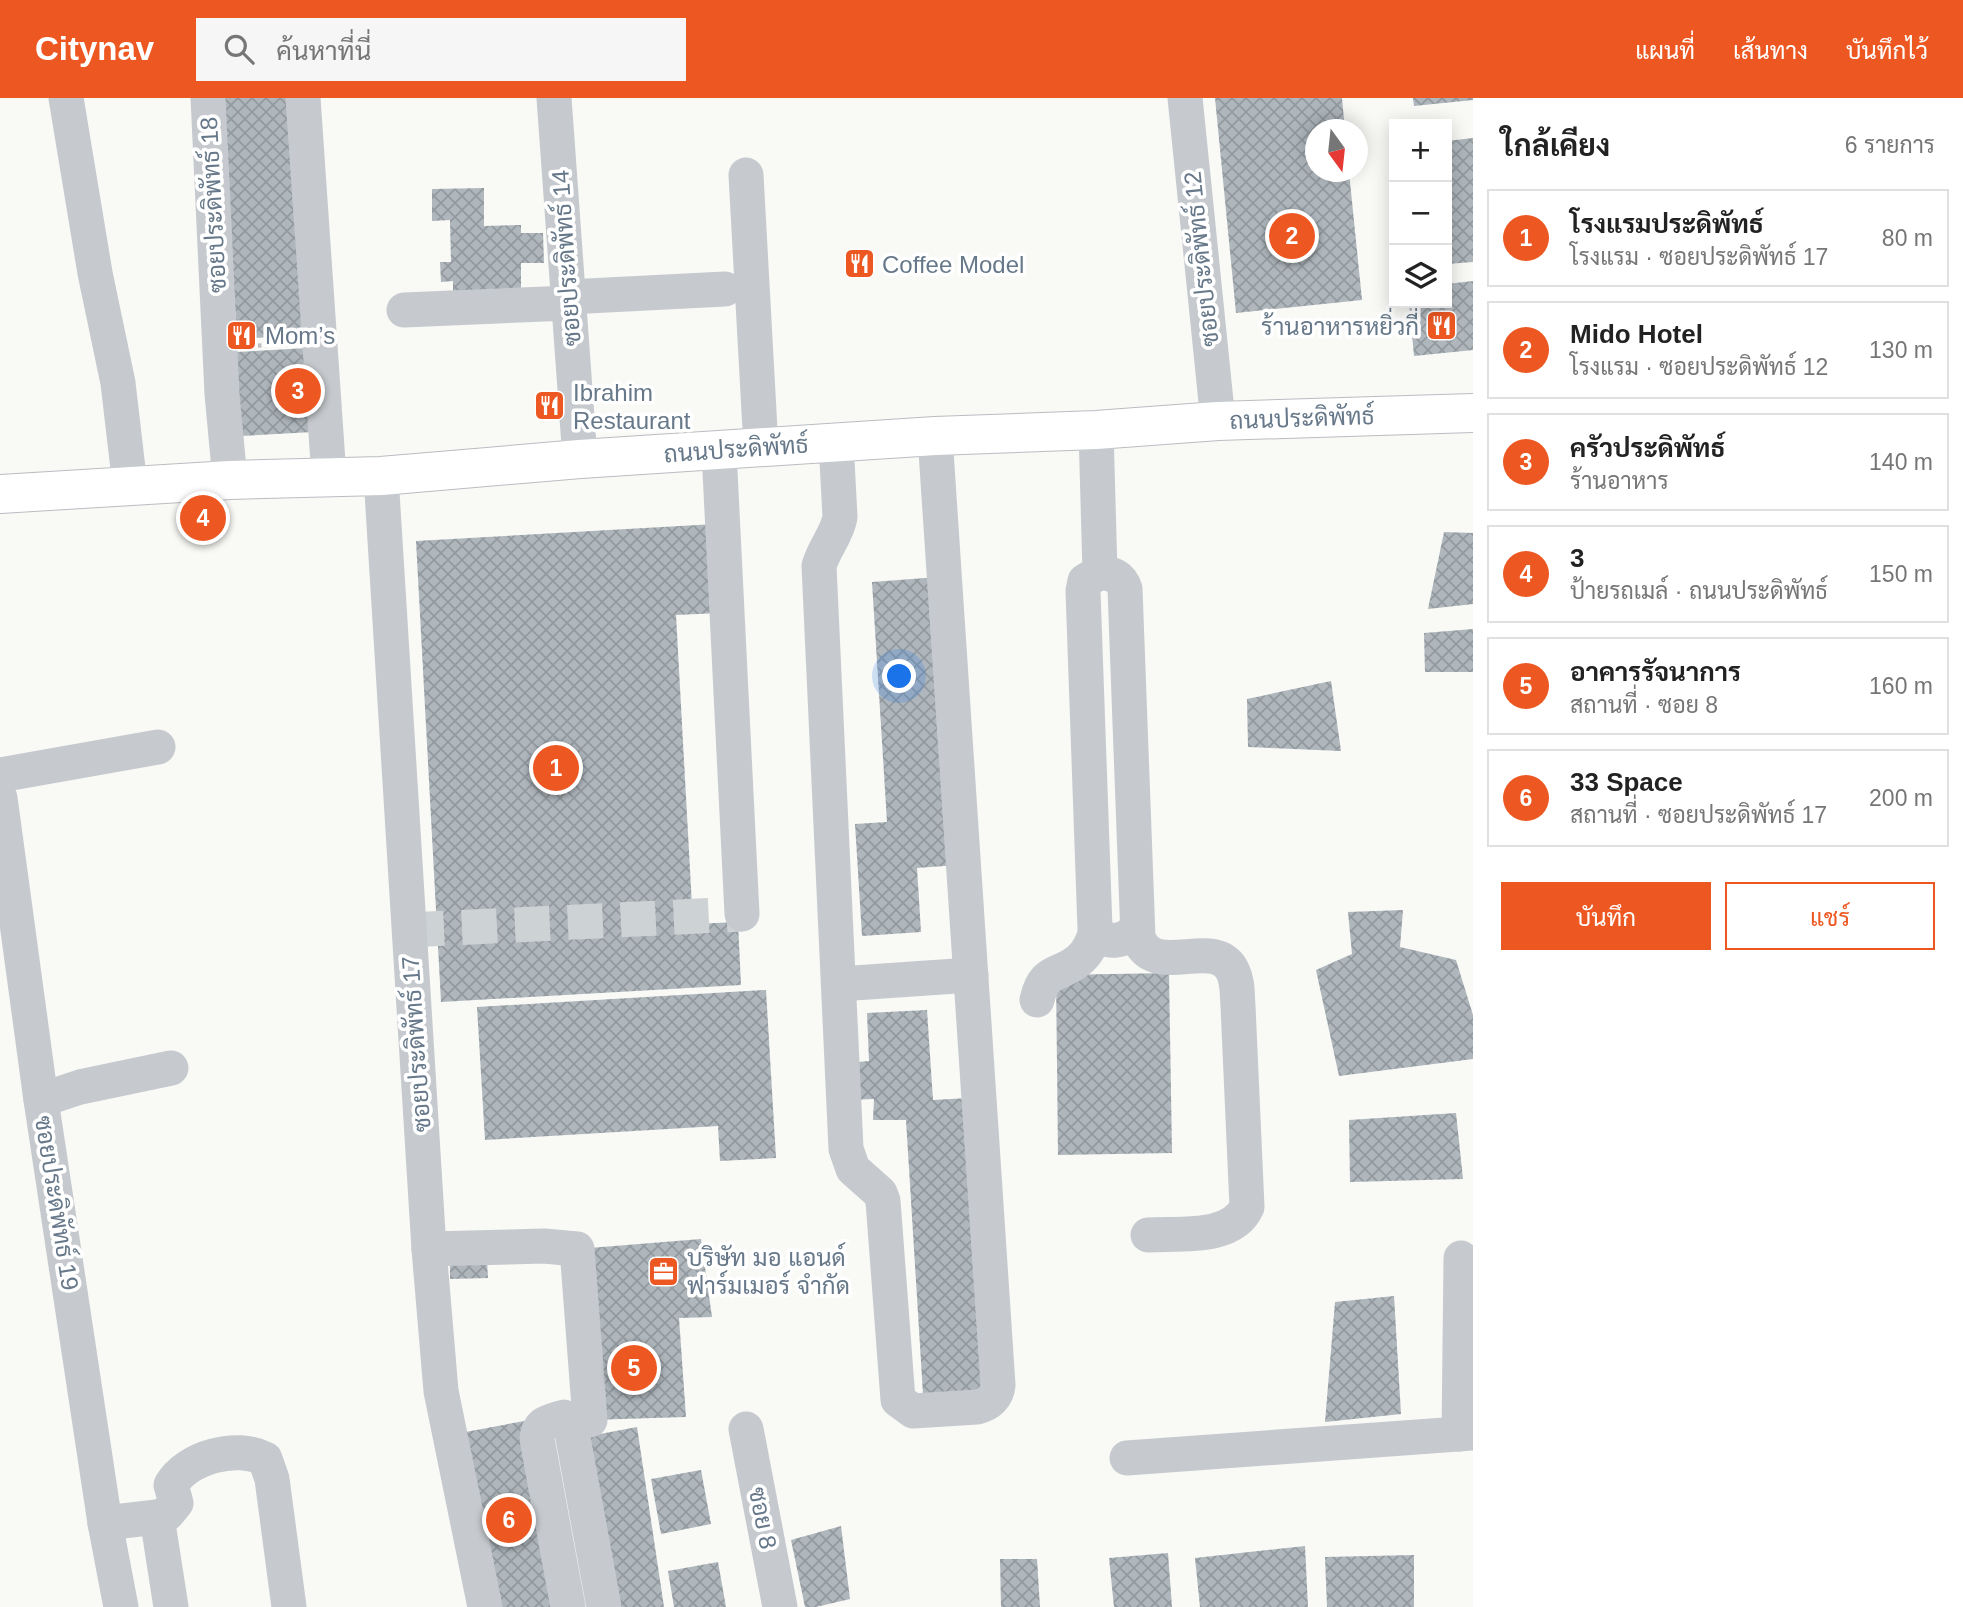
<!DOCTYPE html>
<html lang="th">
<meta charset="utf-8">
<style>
body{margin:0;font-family:Arial,Sarabun,sans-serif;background:#f6f6f6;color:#222}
.controls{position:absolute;right:21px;top:21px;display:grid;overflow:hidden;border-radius:0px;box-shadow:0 4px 18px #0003}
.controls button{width:63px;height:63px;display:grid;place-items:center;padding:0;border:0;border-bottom:2px solid #e0e0e0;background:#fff;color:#222;font:35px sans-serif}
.compass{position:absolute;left:1305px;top:21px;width:63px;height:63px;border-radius:50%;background:#fff;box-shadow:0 4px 18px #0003;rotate:165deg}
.you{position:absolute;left:900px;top:579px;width:24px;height:24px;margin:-18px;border:5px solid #fff;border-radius:50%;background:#1a73e8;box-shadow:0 0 0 10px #1a73e833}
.badge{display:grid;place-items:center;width:46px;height:46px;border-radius:50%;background:#ed5822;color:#fff;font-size:23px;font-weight:700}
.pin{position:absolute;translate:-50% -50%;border:4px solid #fff;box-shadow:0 2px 7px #0006}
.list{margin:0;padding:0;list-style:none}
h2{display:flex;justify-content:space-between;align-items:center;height:91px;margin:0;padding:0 28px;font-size:30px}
h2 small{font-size:23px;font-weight:400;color:#767676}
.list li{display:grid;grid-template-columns:46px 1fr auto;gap:21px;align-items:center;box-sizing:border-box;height:98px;margin:0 14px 14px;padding:0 14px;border:2px solid #e0e0e0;border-radius:0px}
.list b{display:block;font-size:26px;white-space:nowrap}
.list p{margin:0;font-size:23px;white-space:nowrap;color:#767676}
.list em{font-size:23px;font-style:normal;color:#767676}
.actions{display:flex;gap:14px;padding:21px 28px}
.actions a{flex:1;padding:16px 0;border:2px solid #ed5822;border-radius:0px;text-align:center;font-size:24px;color:#ed5822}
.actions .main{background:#ed5822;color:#fff}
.icon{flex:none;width:38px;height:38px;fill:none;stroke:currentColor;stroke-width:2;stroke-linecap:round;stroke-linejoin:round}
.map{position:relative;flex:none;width:1473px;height:1509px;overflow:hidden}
header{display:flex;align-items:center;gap:42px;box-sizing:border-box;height:98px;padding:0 35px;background:#ed5822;color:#fff}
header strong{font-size:33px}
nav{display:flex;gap:38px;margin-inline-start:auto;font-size:24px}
.search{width:490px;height:63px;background:#f6f6f6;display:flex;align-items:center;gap:18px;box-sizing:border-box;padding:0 24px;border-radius:0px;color:#767676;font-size:26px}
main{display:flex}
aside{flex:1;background:#fff}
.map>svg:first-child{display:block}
.building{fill:url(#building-cross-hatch)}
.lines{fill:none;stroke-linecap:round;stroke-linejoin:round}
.minor-tunnel{stroke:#cdd2d5;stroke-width:35;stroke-dasharray:35 18;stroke-linecap:butt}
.major-casing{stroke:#b9bdc1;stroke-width:40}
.path{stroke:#bfc2c4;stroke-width:4.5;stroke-dasharray:3.5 3.5;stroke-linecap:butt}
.minor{stroke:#c6cace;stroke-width:35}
.major{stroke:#fff;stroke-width:38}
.labels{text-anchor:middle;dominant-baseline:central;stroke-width:7;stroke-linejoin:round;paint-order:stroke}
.street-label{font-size:24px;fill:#667889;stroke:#fff}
.poi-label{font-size:24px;fill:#667889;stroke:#fff;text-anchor:start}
</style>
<header>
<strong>Citynav</strong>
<div class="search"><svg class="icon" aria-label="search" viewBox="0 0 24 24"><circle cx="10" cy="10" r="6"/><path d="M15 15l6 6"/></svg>ค้นหาที่นี่</div>
<nav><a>แผนที่</a><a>เส้นทาง</a><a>บันทึกไว้</a></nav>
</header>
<main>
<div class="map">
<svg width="1473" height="1509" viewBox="0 0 1473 1509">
<defs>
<pattern id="building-cross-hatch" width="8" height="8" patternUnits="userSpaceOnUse" patternTransform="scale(1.75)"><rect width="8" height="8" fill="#afb7bd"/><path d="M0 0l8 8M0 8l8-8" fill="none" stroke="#929a9f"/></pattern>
</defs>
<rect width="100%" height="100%" fill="#f9f9f6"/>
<g class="building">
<polygon points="222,0 292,0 307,237 237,241"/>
<polygon points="1215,0 1342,0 1345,32 1316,32 1316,74 1349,74 1362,202 1236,215"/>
<polygon points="1413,0 1473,0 1473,2 1414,8"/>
<polygon points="1473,40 1473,164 1447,166 1447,43"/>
<polygon points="484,90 484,128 521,127 521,135 543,135 544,165 521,165 521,191 453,193 453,183 441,184 440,164 451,164 450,122 432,123 432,91"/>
<polygon points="1473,183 1473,252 1414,258 1409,205 1447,205 1447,186"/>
<polygon points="308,250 313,334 241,338 236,254"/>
<polygon points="715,426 720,515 676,517 693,826 738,824 741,887 441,904 416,443"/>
<polygon points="1444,434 1473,435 1473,506 1428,511"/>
<polygon points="939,479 958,767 917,770 921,834 862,838 855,726 887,724 872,484"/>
<polygon points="1473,531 1473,574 1425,574 1424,535"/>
<polygon points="1331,583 1341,653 1248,649 1247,601"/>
<polygon points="1403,812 1400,849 1456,862 1473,917 1473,961 1339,978 1316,872 1352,856 1348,814"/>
<polygon points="1169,875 1172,1055 1058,1057 1056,877"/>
<polygon points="766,892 776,1060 720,1063 718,1028 485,1042 477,909"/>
<polygon points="927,912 933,1002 969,1000 987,1292 923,1296 906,1022 873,1022 874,1001 848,1002 847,965 869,963 867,915"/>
<polygon points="1456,1015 1463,1081 1350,1084 1349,1022"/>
<polygon points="701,1141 712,1219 679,1220 686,1319 590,1322 577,1151"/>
<polygon points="450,1163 487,1163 488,1180 450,1181"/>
<polygon points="1394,1198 1401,1316 1325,1324 1335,1204"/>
<polygon points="524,1323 556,1509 494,1509 460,1335"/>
<polygon points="637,1329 664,1509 610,1509 579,1340"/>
<polygon points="701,1372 711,1426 661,1436 651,1381"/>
<polygon points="841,1428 850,1501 816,1509 805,1509 791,1442"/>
<polygon points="1305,1448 1308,1509 1200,1509 1195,1460"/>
<polygon points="1168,1455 1172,1509 1114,1509 1109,1460"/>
<polygon points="1414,1457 1414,1509 1327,1509 1325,1459"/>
<polygon points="1000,1461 1037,1461 1040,1509 1001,1509"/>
<polygon points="718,1464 726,1509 674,1509 668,1473"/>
</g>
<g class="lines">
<polyline class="minor-tunnel" points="409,832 742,816"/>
<defs>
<polyline id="major" points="0,396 230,382 381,378 580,361 935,338 1096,332 1218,323 1473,315"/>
</defs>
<use href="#major" class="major-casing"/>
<polyline class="path" points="251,248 288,246"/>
<g class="minor">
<polyline points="66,0 95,175 118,285 130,388"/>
<polyline points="208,0 222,296 230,382"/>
<polyline points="303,0 329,379"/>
<polyline points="554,0 580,361"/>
<polyline points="1185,0 1218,323"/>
<polyline points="746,77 761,350"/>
<polyline points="568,199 725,191"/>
<polyline points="404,212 569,205"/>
<path d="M 1096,332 L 1100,474 C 1113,476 1121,478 1125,491 L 1138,839 C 1153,884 1216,835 1233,874 C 1238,884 1237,897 1238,908 L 1247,1109 C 1232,1142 1180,1135 1148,1137"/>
<path d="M 836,344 L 840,419 C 837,437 824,450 819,468 L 846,1051 L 853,1071 L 880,1095 L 883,1103 L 898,1302 L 913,1313 L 977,1309 C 989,1306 997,1299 998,1287 L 935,338"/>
<polyline points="719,353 742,816"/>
<polyline points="381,378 429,1151 441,1293 485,1509"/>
<path d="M 1100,474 L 1085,483 L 1083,493 L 1095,831 C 1104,848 1125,844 1136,831"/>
<polyline points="0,677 158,649"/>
<polyline points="0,700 41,1002 105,1425 121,1509"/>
<polyline points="839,886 971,877"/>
<path d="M 1037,902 C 1044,870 1059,879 1079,862 C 1088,855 1093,843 1096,833"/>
<polyline points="41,1002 80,989 171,970"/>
<polyline points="429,1151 544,1148 577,1151 590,1322 569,1322"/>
<polyline points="746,1331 780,1509"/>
<polyline points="1459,1336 1461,1160"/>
<polyline points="1127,1360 1473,1335"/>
<polyline points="157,1419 171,1509"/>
<path d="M 105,1425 L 157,1419 L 167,1416 L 176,1405 L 171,1387 C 187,1359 237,1346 265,1361 L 272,1381 L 289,1509"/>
<path d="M 568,1509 L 537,1341 C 538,1324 549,1324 564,1319 L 569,1322 L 571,1329 L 604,1509"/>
</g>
<use href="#major" class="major"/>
</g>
<defs>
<symbol id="restaurant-square" viewBox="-11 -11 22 22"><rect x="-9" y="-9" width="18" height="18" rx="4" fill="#ed5822" stroke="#fff"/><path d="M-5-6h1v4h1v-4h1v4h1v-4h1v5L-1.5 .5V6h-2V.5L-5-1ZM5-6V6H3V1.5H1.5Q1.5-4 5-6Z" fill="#fff"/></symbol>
<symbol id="office-square" viewBox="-11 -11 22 22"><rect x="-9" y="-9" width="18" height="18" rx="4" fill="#ed5822" stroke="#fff"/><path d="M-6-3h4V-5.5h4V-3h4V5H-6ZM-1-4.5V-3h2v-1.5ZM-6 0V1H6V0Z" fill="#fff"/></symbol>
</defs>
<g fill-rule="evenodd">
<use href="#restaurant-square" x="842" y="148" width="35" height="35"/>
<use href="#restaurant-square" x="1424" y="210" width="35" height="35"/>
<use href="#restaurant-square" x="224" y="220" width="35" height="35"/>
<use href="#restaurant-square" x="532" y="290" width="35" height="35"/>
<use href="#office-square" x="646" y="1156" width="35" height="35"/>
</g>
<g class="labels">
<g class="street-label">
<text transform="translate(213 107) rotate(-93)">ซอยประดิพัทธ์ 18</text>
<text transform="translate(566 160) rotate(-94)">ซอยประดิพัทธ์ 14</text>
<text transform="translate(1201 161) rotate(-96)">ซอยประดิพัทธ์ 12</text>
<text transform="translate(1302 320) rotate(-2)">ถนนประดิพัทธ์</text>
<text transform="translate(736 351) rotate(-4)">ถนนประดิพัทธ์</text>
<text transform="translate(416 946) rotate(-94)">ซอยประดิพัทธ์ 17</text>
<text transform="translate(57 1105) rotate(81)">ซอยประดิพัทธ์ 19</text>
<text transform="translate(763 1420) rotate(79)">ซอย 8</text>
</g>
<g class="poi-label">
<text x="882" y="166">Coffee Model</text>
<text x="1419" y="228" text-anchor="end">ร้านอาหารหยิ่วกี่</text>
<text x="265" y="237">Mom’s</text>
<text x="573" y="294">Ibrahim<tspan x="573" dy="28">Restaurant</tspan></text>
<text x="687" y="1159">บริษัท มอ แอนด์<tspan x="687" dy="28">ฟาร์มเมอร์ จำกัด</tspan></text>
</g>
</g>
</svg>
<div class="controls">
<button>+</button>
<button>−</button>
<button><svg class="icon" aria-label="layers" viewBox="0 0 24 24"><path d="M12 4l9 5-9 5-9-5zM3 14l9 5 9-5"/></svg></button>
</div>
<svg class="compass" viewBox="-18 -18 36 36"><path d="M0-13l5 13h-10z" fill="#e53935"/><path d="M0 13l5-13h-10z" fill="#767676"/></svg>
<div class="you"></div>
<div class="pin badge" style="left:556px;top:670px">1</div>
<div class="pin badge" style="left:1292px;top:138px">2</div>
<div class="pin badge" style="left:298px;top:293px">3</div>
<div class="pin badge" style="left:203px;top:420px">4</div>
<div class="pin badge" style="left:634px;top:1270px">5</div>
<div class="pin badge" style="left:509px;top:1422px">6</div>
</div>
<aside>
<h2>ใกล้เคียง<small>6 รายการ</small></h2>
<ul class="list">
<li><span class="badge">1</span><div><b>โรงแรมประดิพัทธ์</b><p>โรงแรม · ซอยประดิพัทธ์ 17</p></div><em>80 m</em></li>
<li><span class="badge">2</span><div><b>Mido Hotel</b><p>โรงแรม · ซอยประดิพัทธ์ 12</p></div><em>130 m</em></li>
<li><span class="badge">3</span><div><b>ครัวประดิพัทธ์</b><p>ร้านอาหาร</p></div><em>140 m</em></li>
<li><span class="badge">4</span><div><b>3</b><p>ป้ายรถเมล์ · ถนนประดิพัทธ์</p></div><em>150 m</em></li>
<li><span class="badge">5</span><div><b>อาคารรัจนาการ</b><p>สถานที่ · ซอย 8</p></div><em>160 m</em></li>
<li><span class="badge">6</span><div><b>33 Space</b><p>สถานที่ · ซอยประดิพัทธ์ 17</p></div><em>200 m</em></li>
</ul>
<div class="actions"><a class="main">บันทึก</a><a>แชร์</a></div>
</aside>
</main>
